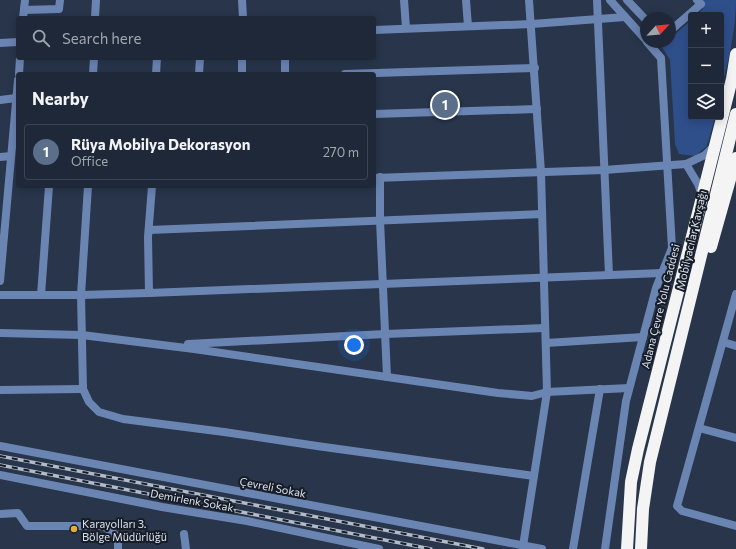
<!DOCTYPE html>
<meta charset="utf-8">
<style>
body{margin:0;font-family:Commissioner,sans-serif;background:#263040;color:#f1f3f6}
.controls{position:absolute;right:12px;top:12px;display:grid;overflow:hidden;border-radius:4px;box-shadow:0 2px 10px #0003}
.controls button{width:36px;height:36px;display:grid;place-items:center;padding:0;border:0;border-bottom:1px solid #3c4453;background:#1e2838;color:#f1f3f6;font:20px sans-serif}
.compass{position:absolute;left:640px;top:12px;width:36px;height:36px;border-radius:50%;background:#1e2838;box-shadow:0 2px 10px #0003;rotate:64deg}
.you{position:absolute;left:354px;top:345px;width:14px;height:14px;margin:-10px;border:3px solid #fff;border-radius:50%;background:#1a73e8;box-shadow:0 0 0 6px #1a73e833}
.badge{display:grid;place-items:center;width:26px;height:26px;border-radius:50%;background:#ea580c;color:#fff;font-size:13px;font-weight:700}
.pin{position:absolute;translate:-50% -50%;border:2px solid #fff;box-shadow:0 1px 4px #0006}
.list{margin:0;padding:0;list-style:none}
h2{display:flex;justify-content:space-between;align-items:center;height:52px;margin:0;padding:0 16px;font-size:17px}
h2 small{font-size:13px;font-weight:400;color:#a1a6ae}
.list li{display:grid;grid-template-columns:26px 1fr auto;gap:12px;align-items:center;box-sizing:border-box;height:56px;margin:0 8px 8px;padding:0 8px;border:1px solid #3c4453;border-radius:4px}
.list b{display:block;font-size:15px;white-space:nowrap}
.list p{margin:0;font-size:13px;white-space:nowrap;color:#a1a6ae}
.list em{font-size:13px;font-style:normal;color:#a1a6ae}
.icon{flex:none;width:22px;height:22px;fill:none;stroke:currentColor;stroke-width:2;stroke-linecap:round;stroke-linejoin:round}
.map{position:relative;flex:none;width:736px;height:549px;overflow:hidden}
.search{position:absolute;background:#1e2838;box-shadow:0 2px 10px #0003;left:16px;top:16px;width:360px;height:44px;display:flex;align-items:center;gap:10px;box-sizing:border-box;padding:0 14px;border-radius:4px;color:#a1a6ae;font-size:15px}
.panel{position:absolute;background:#1e2838;box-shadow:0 2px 10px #0003;left:16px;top:72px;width:360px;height:116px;border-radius:4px}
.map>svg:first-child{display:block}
.green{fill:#2f4f8b}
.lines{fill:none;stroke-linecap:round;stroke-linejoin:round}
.minor{stroke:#6b85b3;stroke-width:8}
.highway{stroke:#f4f4f4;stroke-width:12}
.rail-casing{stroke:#b1bbca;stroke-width:3.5}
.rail{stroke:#171c26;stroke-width:2;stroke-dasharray:6;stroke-linecap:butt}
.poi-dot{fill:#e5ad36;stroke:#171c26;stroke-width:1.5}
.labels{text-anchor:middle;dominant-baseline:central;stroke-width:4;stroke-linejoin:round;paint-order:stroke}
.street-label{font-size:11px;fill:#d9e2f0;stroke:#171c26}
.poi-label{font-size:11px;fill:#d9e2f0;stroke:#171c26;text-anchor:start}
</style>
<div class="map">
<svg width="736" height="549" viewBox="0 0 736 549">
<rect width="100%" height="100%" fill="#28354b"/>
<g class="green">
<path d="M 703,0 L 736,0 C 736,31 728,61 721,91 L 721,15 L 696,15 L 703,9 Z"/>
<polygon points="691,20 691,117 715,117 709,139 706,147 695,156 679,154 675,144 670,60 662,47 667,42 670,42 670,39"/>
</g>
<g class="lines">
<g class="minor">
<polyline points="242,0 243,18"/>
<polyline points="404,0 406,28"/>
<polyline points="466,0 468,26"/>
<polyline points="597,0 609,275"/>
<polyline points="610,0 646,40"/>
<polyline points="627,0 646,20"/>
<polyline points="24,10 59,9 60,0"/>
<polyline points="23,18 25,0"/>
<polyline points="95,18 96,0"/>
<polyline points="374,30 532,24 625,17"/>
<polyline points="670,31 701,4 697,0"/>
<polyline points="0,43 18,42"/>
<polyline points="19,74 20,58"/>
<polyline points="93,74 94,58"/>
<polyline points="156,74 157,58"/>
<polyline points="199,74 200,58"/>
<polyline points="242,74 242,58"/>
<polyline points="285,74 285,58"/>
<polyline points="345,74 535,68"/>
<polyline points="0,100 16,98"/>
<polyline points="374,114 537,109"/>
<polyline points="0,157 11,156"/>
<polyline points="380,177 380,220 387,377"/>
<polyline points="374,178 604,170 686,164"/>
<polyline points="88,186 81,295 83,389 89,402 99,412 123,419 224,432 317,446 534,476 547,392 541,172 529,0"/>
<polyline points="152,186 148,237 149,293 662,273"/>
<polyline points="702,195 698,184 686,164 705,155 714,146"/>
<polyline points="149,230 542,214"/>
<polyline points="0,281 18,80"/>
<polyline points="736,294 677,506 682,511 736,526"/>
<polyline points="0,295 81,295 149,293"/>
<polyline points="41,295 49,186"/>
<polyline points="0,333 82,335 194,349 498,393 532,396 547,392 629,388"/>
<polyline points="723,342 736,346"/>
<polyline points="546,343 643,337"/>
<polyline points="188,344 385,334 545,328"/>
<polyline points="0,390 83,389"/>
<polyline points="699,428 736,438"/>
<polyline points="0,446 542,549"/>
<polyline points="0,475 162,507 247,521 379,549"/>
<polyline points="0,514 18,513 27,526 104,526 118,537 118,549"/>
<polyline points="184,534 186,549"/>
<polyline points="523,546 534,476"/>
<polyline points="573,549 600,389"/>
<polyline points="605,549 626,401 656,288 672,248 661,58 647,42"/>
</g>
<g class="highway">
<polyline points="711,247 736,158"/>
<polyline points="627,549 631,482 638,449 732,79 736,54"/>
<polyline points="641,549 643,509 650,462 736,114"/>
</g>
<defs>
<g id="rail">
<polyline points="0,456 483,549"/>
<polyline points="0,465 431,549"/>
</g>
</defs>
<use href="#rail" class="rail-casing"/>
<use href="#rail" class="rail"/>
</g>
<circle class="poi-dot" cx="74" cy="529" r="4"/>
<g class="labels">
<g class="street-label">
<text transform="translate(691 240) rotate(-77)">Mobilyacılar Kavşağı</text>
<text transform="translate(660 306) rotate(-76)">Adana Çevre Yolu Caddesi</text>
<text transform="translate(273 487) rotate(11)">Çevreli Sokak</text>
<text transform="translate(192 500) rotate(10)">Demirlenk Sokak</text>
</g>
<g class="poi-label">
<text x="82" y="523">Karayolları 3.<tspan x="82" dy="13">Bölge Müdürlüğü</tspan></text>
</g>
</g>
</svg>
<div class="controls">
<button>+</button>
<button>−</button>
<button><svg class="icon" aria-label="layers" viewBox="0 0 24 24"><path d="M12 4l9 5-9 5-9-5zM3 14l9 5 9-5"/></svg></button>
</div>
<svg class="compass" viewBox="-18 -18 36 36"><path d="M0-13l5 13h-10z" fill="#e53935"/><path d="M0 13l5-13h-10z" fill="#a1a6ae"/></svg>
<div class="you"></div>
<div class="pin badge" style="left:445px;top:105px;background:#5c6f8a">1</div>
<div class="search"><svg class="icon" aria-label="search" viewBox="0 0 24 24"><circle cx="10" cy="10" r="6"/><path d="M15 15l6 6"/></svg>Search here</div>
<section class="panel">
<h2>Nearby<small></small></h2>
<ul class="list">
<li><span class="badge" style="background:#5c6f8a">1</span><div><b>Rüya Mobilya Dekorasyon</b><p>Office</p></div><em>270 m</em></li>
</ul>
</section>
</div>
